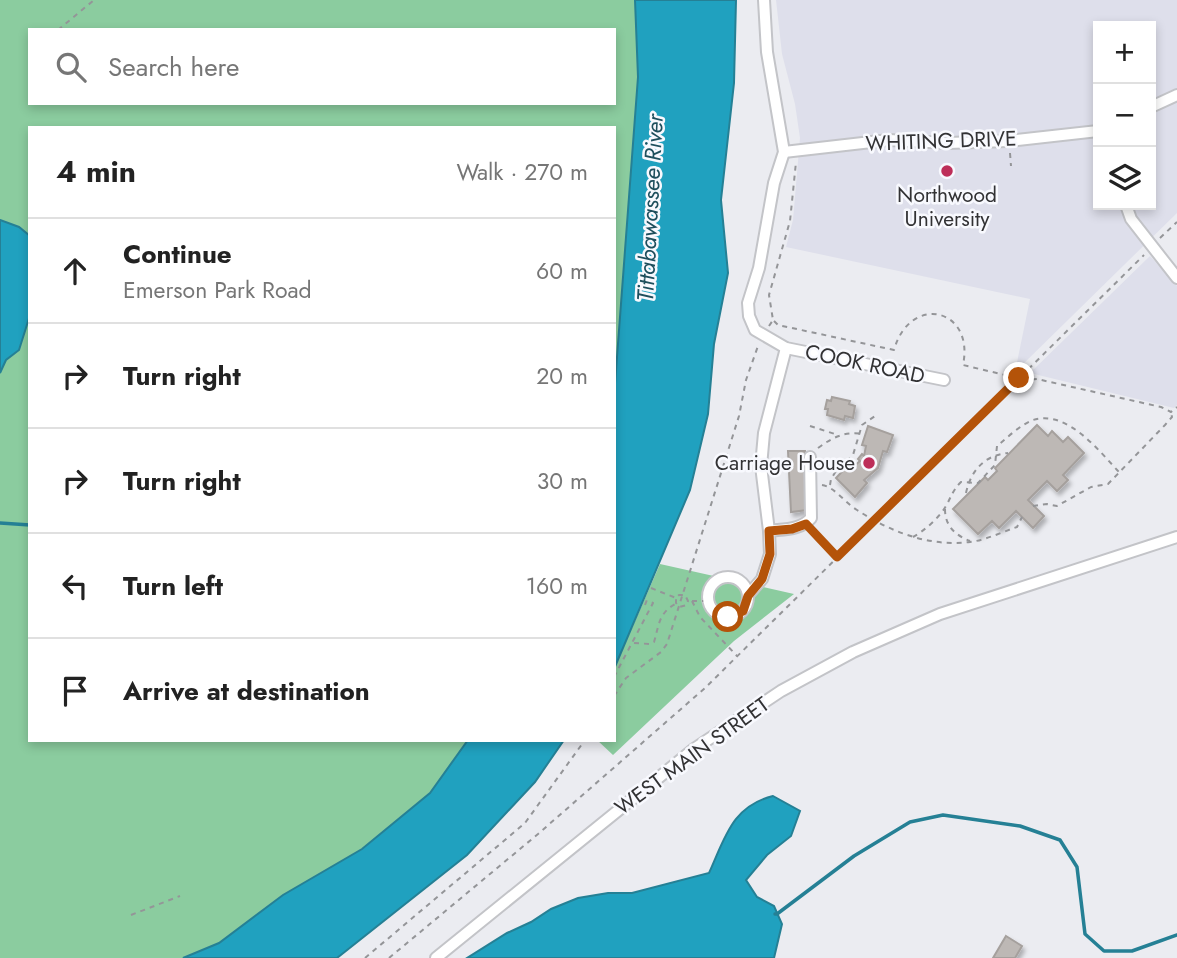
<!DOCTYPE html>
<meta charset="utf-8">
<style>
body{margin:0;font-family:Jost,sans-serif;background:#f6f6f6;color:#222}
.controls{position:absolute;right:21px;top:21px;display:grid;overflow:hidden;border-radius:0px;box-shadow:0 4px 10px #0003}
.controls button{width:63px;height:63px;display:grid;place-items:center;padding:0;border:0;border-bottom:2px solid #e0e0e0;background:#fff;color:#222;font:35px sans-serif}
.stop{position:absolute;width:21px;height:21px;margin:-16px;border:5px solid #b45309;border-radius:50%;background:#fff}
.stop.end{background:#b45309;border-color:#fff;box-shadow:0 2px 7px #0008}
.list{margin:0;padding:0;list-style:none}
h2{display:flex;justify-content:space-between;align-items:center;height:91px;margin:0;padding:0 28px;font-size:30px}
h2 small{font-size:23px;font-weight:400;color:#767676}
.list li{display:grid;grid-template-columns:46px 1fr auto;gap:21px;align-items:center;box-sizing:border-box;height:105px;padding:0 28px;border-top:2px solid #e0e0e0}
.list b{display:block;font-size:26px;white-space:nowrap}
.list p{margin:0;font-size:23px;white-space:nowrap;color:#767676}
.list em{font-size:23px;font-style:normal;color:#767676}
.icon{flex:none;width:38px;height:38px;fill:none;stroke:currentColor;stroke-width:2;stroke-linecap:round;stroke-linejoin:round}
.map{position:relative;flex:none;width:1177px;height:958px;overflow:hidden}
.search{position:absolute;background:#fff;box-shadow:0 4px 10px #0003;left:28px;top:28px;width:588px;height:77px;display:flex;align-items:center;gap:18px;box-sizing:border-box;padding:0 24px;border-radius:0px;color:#767676;font-size:26px}
.panel{position:absolute;background:#fff;box-shadow:0 4px 10px #0003;left:28px;top:126px;width:588px;height:616px;border-radius:0px}
.map>svg:first-child{display:block}
.built{fill:#dedfeb;fill-rule:evenodd}
.green{fill:#8bcc9f;fill-rule:evenodd}
.water{fill:#20a1bf;stroke:#258095;stroke-width:2}
.lines{fill:none;stroke-linecap:round;stroke-linejoin:round}
.stream{stroke:#258095;stroke-width:3.5}
.building{fill:#bdb8b5;stroke:#a5a09d;stroke-width:2;filter:url(#shadow)}
.minor-casing{stroke:#c3c4c8;stroke-width:14}
.path{stroke:#949598;stroke-width:2;stroke-dasharray:5 5;stroke-linecap:butt}
.minor{stroke:#fff;stroke-width:10}
.route{stroke:#b45309;stroke-width:9}
.poi-dot{fill:#bd2e59;stroke:#f8f9fe;stroke-width:2.5}
.labels{text-anchor:middle;dominant-baseline:central;stroke-width:5;stroke-linejoin:round;paint-order:stroke}
.street-label{font-size:21px;fill:#323234;stroke:#f8f9fe}
.poi-label{font-size:21px;fill:#323234;stroke:#f8f9fe}
.water-label{font-size:23px;font-style:italic;fill:#1e4f5d;stroke:#f8f9fe}
</style>
<div class="map">
<svg width="1177" height="958" viewBox="0 0 1177 958">
<defs>
<filter id="shadow"><feDropShadow dx="2.5" dy="4" stdDeviation="2" flood-color="#0004"/></filter>
</defs>
<rect width="100%" height="100%" fill="#ebecf1"/>
<g class="built">
<path d="M 776,0 L 1177,0 L 1177,213 L 1015,372 L 1030,299 L 786,247 L 793,220 L 800,138 L 795,104 L 782,54 ZM 1098,26 L 1151,26 L 1151,205 L 1098,205 Z"/>
<polygon points="1150,256 1177,286 1177,405 1174,408 1030,373"/>
</g>
<g class="green">
<path d="M 0,0 L 635,0 L 638,77 L 614,397 L 614,128 L 30,128 L 30,740 L 468,740 L 430,793 L 362,849 L 283,895 L 219,943 L 183,958 L 0,958 ZM 30,30 L 614,30 L 614,103 L 30,103 Z"/>
<polygon points="660,564 794,594 734,641 613,755 597,740 614,740 614,669"/>
</g>
<g class="water">
<polygon points="635,0 736,0 734,83 721,200 728,273 714,344 708,414 690,490 614,669 614,397 638,77"/>
<polygon points="0,220 19,227 30,236 30,315 19,350 6,360 0,373"/>
<polygon points="468,740 564,740 535,782 467,855 337,958 183,958 219,943 283,895 362,849 430,793"/>
<path d="M 773,796 L 800,811 L 791,836 L 767,855 L 746,880 L 757,897 L 774,906 L 782,924 L 774,958 L 467,958 L 507,933 L 531,922 L 551,909 L 578,898 L 608,893 L 632,893 L 709,873 C 725,838 732,806 773,796 Z"/>
</g>
<g class="lines">
<g class="stream">
<polyline points="0,523 30,525"/>
<polyline points="775,914 777,914 854,856 910,822 943,815 1020,826 1060,840 1077,867 1085,934 1104,951 1132,951 1177,935"/>
</g>
</g>
<g class="building">
<polygon points="832,397 850,401 849,404 855,406 853,418 845,416 844,420 827,415 828,409 825,409 827,400 831,401"/>
<polygon points="1037,425 1048,436 1052,431 1063,442 1068,437 1084,453 1063,475 1068,480 1057,491 1047,481 1028,500 1044,516 1033,528 1016,511 999,528 992,521 978,534 953,509 985,477 988,480 997,471 995,468"/>
<polygon points="868,426 893,435 887,452 883,451 878,468 864,480 867,483 855,497 836,478 849,464 853,467 860,461 858,459 862,454 864,456 866,446 862,445"/>
<polygon points="788,451 805,451 807,510 791,512"/>
<polygon points="1006,936 1022,946 1015,958 993,958"/>
</g>
<g class="lines">
<defs>
<g id="minor">
<polyline points="764,0 767,52 784,152 774,183 759,268 748,303 749,316 755,330 786,348 944,380"/>
<polyline points="1151,107 1177,95"/>
<polyline points="784,152 889,140 948,143 1008,141 1098,131"/>
<polyline points="1126,205 1131,219 1177,278"/>
<path d="M 769,531 C 784,529 801,530 811,518 L 810,457"/>
<circle cx="728" cy="597" r="20"/>
<polyline points="748,595 762,579 770,554 769,531 761,466 764,433 786,348"/>
<polyline points="436,958 694,749 781,691 853,652 940,614 1177,537"/>
</g>
</defs>
<use href="#minor" class="minor-casing"/>
<g class="path">
<polyline points="58,30 94,0"/>
<polyline points="1010,153 1011,166"/>
<polyline points="1160,238 1177,222"/>
<path d="M 774,321 L 778,325 L 894,350 C 910,293 975,308 963,365 L 1026,380 L 1037,379 L 1161,407 L 1171,412 L 1177,407"/>
<polyline points="769,326 773,320 769,295 790,221 796,162"/>
<polyline points="810,426 838,435"/>
<path d="M 818,448 C 833,437 845,431 864,434"/>
<path d="M 822,485 C 835,487 845,503 857,510 C 891,532 929,547 970,542 C 986,540 1002,532 1017,527 L 1022,517"/>
<polyline points="830,485 831,479 836,471 853,455 862,425 878,414"/>
<path d="M 966,493 C 971,470 985,455 1008,453"/>
<polyline points="1033,506 1047,504 1057,506 1091,487 1108,484 1165,425 1172,417 1171,413"/>
<path d="M 945,509 C 945,526 955,535 970,541"/>
<polyline points="814,532 837,556"/>
<path d="M 913,537 C 924,531 939,518 946,506 C 951,497 953,490 961,482 L 978,483 L 995,465 L 997,446 C 1008,437 1020,425 1033,420 C 1067,409 1099,451 1119,472"/>
<polyline points="651,588 676,598 679,595 685,595 688,601 687,605 679,607 676,603 676,598"/>
<polyline points="692,601 700,617 737,656"/>
<polyline points="692,601 709,601"/>
<polyline points="645,605 648,597"/>
<path d="M 634,643 L 650,644 L 654,642 C 659,626 658,614 675,604"/>
<polyline points="614,677 653,603 647,601"/>
<polyline points="614,696 626,678 661,652 667,644 739,416 746,380 758,346"/>
<polyline points="131,915 180,896"/>
<polyline points="365,958 525,823 585,740"/>
<polyline points="389,958 538,834 705,688 1144,255"/>
</g>
<use href="#minor" class="minor"/>
</g>
<g class="lines">
<polyline class="route" points="728,617 743,611 748,596 762,579 770,554 769,531 792,529 806,524 837,557 1019,378"/>
</g>
<g class="poi-dot">
<circle cx="947" cy="171" r="7"/>
<circle cx="869" cy="463" r="7"/>
</g>
<g class="labels">
<g class="street-label">
<text transform="translate(941 141) rotate(-2)">WHITING DRIVE</text>
<text transform="translate(865 364) rotate(12)">COOK ROAD</text>
<text transform="translate(692 756) rotate(-36)">WEST MAIN STREET</text>
</g>
<g class="poi-label">
<text x="947" y="195">Northwood<tspan x="947" dy="24">University</tspan></text>
<text x="855" y="463" text-anchor="end">Carriage House</text>
</g>
<g class="water-label">
<text transform="translate(650 208) rotate(-87)">Tittabawassee River</text>
</g>
</g>
</svg>
<div class="controls">
<button>+</button>
<button>−</button>
<button><svg class="icon" aria-label="layers" viewBox="0 0 24 24"><path d="M12 4l9 5-9 5-9-5zM3 14l9 5 9-5"/></svg></button>
</div>
<div class="stop" style="left:728px;top:617px"></div>
<div class="stop end" style="left:1019px;top:378px"></div>
<div class="search"><svg class="icon" aria-label="search" viewBox="0 0 24 24"><circle cx="10" cy="10" r="6"/><path d="M15 15l6 6"/></svg>Search here</div>
<section class="panel">
<h2>4 min<small>Walk · 270 m</small></h2>
<ul class="list">
<li><svg class="icon" aria-label="ahead" viewBox="0 0 24 24"><path d="M12 20V5M6 11l6-6 6 6"/></svg><div><b>Continue</b><p>Emerson Park Road</p></div><em>60 m</em></li>
<li><svg class="icon" aria-label="right" viewBox="0 0 24 24"><path d="M7 20v-9h11M14 6l5 5-5 5"/></svg><div><b>Turn right</b></div><em>20 m</em></li>
<li><svg class="icon" aria-label="right" viewBox="0 0 24 24"><path d="M7 20v-9h11M14 6l5 5-5 5"/></svg><div><b>Turn right</b></div><em>30 m</em></li>
<li><svg class="icon" aria-label="left" viewBox="0 0 24 24"><path d="M17 20v-9H6M10 6l-5 5 5 5"/></svg><div><b>Turn left</b></div><em>160 m</em></li>
<li><svg class="icon" aria-label="arrive" viewBox="0 0 24 24"><path d="M6 21V4h12l-3 4 3 4H6"/></svg><div><b>Arrive at destination</b></div></li>
</ul>
</section>
</div>
